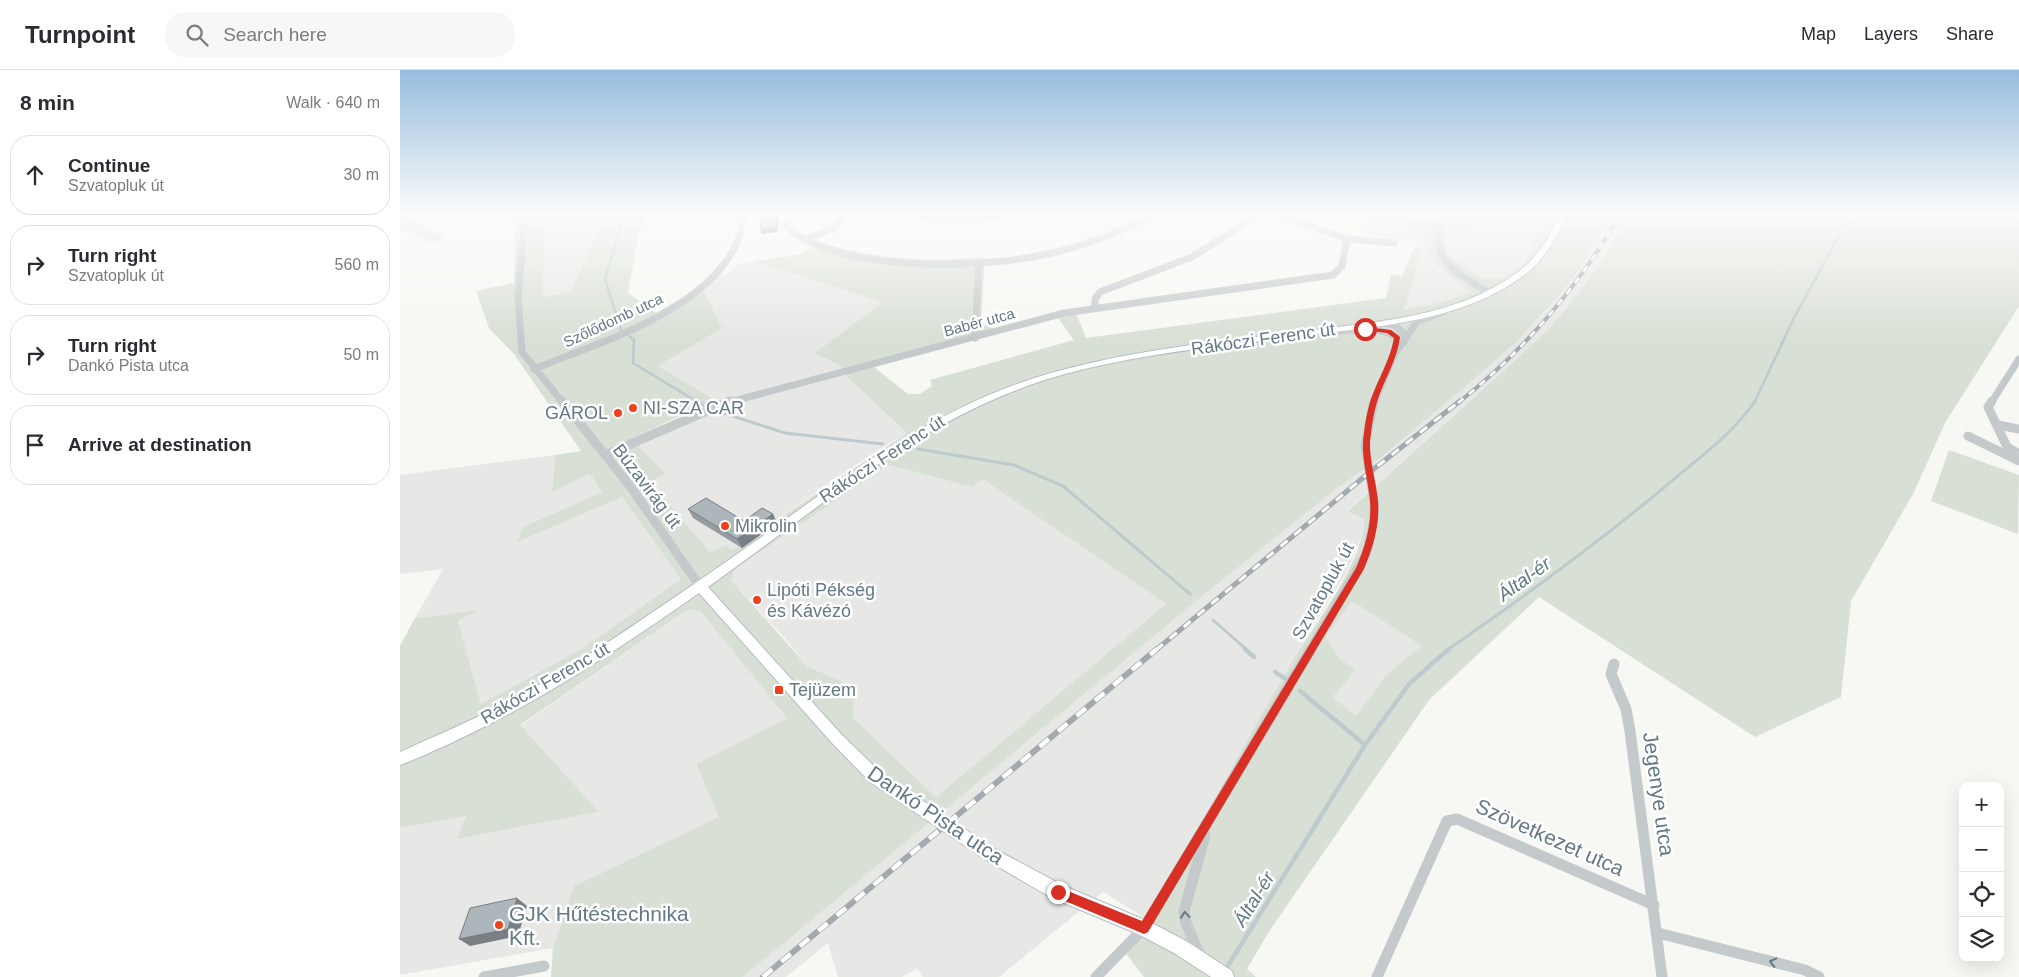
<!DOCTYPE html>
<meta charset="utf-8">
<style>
body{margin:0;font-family:Helvetica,sans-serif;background:#f7f7f7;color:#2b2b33}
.controls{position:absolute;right:15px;bottom:15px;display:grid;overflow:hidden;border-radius:10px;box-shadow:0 5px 20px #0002}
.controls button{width:45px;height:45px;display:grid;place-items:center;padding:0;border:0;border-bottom:1px solid #e1e1e2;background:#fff;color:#2b2b33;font:25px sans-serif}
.stop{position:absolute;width:15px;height:15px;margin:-11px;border:4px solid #d93025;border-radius:50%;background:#fff}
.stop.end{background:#d93025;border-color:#fff;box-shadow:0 1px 5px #0008}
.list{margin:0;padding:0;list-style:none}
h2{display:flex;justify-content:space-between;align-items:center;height:65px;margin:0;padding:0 20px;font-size:21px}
h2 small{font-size:16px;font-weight:400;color:#7c7c81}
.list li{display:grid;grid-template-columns:32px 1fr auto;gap:15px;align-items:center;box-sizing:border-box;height:80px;margin:0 10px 10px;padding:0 10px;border:1px solid #e1e1e2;border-radius:20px}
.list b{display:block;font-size:19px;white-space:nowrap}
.list p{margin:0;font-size:16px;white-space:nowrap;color:#7c7c81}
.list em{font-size:16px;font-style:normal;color:#7c7c81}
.icon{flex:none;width:28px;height:28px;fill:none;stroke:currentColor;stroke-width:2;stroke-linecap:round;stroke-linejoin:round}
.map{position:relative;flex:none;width:1619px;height:907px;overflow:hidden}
header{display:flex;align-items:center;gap:30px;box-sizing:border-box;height:70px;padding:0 25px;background:#fff;border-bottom:1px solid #e1e1e2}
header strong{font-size:24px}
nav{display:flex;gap:28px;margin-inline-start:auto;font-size:18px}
.search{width:350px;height:45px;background:#f7f7f7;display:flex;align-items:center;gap:12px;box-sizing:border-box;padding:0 18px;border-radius:20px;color:#7c7c81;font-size:19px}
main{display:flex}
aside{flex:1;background:#fff}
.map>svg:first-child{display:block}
.built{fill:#e7e8e6}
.green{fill:#d8dfd4;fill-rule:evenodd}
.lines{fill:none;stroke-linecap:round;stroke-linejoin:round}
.stream-far2{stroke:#bdcace;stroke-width:2.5}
.stream-far1{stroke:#bdcace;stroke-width:3}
.stream{stroke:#bdcace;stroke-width:4.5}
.secondary-casing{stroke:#b6bcc0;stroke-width:2}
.street-far2{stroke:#c4c9cb;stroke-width:7}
.street-far1{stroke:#c4c9cb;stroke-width:9}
.street{stroke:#c4c9cb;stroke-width:11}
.secondary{fill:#fff;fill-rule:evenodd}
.rail-far2-casing{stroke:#a2aaaf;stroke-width:4}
.rail-far1-casing{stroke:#a2aaaf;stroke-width:5}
.rail-casing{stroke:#a2aaaf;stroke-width:6}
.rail-far2{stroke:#fff;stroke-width:2.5;stroke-dasharray:7;stroke-linecap:butt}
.rail-far1{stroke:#fff;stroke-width:3;stroke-dasharray:9;stroke-linecap:butt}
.rail{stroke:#fff;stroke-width:4.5;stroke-dasharray:12;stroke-linecap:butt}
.wall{fill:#959da1}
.shaded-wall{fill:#797f83}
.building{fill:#adb6bb;stroke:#797f83}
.oneway{stroke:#647986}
.route{fill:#d93025}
.poi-dot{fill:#ee401c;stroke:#fff;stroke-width:2}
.labels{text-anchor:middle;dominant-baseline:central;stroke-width:5;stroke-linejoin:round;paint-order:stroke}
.far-street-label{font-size:15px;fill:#647986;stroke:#fff}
.street-label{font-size:18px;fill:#647986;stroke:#fff}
.poi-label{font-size:18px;fill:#647986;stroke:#fff;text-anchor:start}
.water-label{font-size:19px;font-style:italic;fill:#5f7b83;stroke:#fff}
.near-street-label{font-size:21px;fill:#647986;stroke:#fff}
.near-poi-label{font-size:21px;fill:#647986;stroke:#fff;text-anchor:start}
</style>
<header>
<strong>Turnpoint</strong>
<div class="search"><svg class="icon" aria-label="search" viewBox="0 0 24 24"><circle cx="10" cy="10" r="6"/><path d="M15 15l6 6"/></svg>Search here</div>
<nav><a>Map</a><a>Layers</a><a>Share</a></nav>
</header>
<main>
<aside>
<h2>8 min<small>Walk · 640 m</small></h2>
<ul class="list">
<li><svg class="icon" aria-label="ahead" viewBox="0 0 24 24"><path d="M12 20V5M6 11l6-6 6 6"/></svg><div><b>Continue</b><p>Szvatopluk út</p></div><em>30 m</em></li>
<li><svg class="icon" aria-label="right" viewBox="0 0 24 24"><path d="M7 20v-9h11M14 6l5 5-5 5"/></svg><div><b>Turn right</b><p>Szvatopluk út</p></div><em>560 m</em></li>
<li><svg class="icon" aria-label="right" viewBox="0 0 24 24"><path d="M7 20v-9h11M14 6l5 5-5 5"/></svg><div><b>Turn right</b><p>Dankó Pista utca</p></div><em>50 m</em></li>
<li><svg class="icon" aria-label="arrive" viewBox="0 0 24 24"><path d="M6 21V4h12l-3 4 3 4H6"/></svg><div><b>Arrive at destination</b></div></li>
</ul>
</aside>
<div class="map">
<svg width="1619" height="907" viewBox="0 0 1619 907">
<rect width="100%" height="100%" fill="#f7f7f3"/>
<g class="built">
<polygon points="145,144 204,144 172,221 143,227"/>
<polygon points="1076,144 1154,144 1135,168 1126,192 1103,208 1086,209 1074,204 1052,187 1046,177 1046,159 1070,163"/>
<polygon points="1213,144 1226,144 1205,187 1169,235 1145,263 948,440 964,449 964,460 948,500 887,599 748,850 703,822 599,907 523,907 517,899 502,907 438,907 428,873 386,907 343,907 806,523 936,419 979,389 1073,310 1114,274 1165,219 1184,193"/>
<polygon points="972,151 1020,158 1024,160 1024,175 1007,168 993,169 963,164"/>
<polygon points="1023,178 1037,194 1071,222 1042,232 1004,240"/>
<polygon points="364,190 534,222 448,308 507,363 478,380 332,480 310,482 252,414 253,410 265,404 227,371 315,331 258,296 322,258 301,214 311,205 327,204 338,194"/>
<polygon points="155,385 152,422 190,404 202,422 123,457 222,427 281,509 183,578 81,634 58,551 77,540 15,548 43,499 0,504 0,405"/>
<polygon points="488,395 572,417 583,408 766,534 536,727 453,648 454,626 408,597 383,566 331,510 335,499"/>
<polygon points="952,531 1023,576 986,605 957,647 933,627 956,600 939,588 926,567"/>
<polygon points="287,540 300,541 387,648 296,694 320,747 174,816 153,878 0,905 0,758 66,746 58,769 199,742 120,656"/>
</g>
<g class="green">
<polygon points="0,144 2,144 45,168 31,173 9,161 0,162"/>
<path d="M 115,144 L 145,144 L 143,227 L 172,221 L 204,144 L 247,144 L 238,167 L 228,223 L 256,243 L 289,224 L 301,214 L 322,258 L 258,296 L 316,331 L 292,340 L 227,371 L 237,374 L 265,404 L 254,410 L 252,414 L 310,482 L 326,475 L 332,480 L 507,363 L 448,308 L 440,295 L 415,283 L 483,232 L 355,191 L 400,184 L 423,173 C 481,190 525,192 585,187 L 581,254 L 604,262 L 474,297 L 508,324 L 520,324 L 532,316 L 530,310 L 674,270 L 658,248 L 676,243 L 686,268 L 986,228 L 991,204 L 1002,206 L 1015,177 L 1023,178 L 1004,240 L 1042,232 L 1071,222 C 1057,209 1031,196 1025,176 C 1023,171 1024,165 1024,160 L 948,144 L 1000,144 L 1023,148 L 1025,144 L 1076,144 L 1070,163 L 1046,159 L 1046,177 L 1052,187 L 1074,204 L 1086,209 L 1103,208 L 1126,192 L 1135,168 L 1154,144 L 1213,144 L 1184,193 L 1165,219 L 1114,274 L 1073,310 L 979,389 L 936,419 L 806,523 L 343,907 L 151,907 L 153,878 L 174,816 L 319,747 L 296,694 L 387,648 L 300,541 L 287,540 L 120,655 L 199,742 L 57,769 L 66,746 L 0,758 L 0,576 L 15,548 L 79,540 L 58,551 L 81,634 L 183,578 L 281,509 L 222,427 L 117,472 L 123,457 L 202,422 L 190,404 L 152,422 L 155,385 L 181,381 L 114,284 L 89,258 L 76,221 L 114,213 ZM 488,395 L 572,417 L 583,409 L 766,534 L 536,727 L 453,648 L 454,626 L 441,611 L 408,597 L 331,510 L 335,499 Z"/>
<path d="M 1226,144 L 1619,144 L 1619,236 L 1545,353 L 1513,424 L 1451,531 L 1441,627 L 1355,667 L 1139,527 L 1029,630 L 868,863 L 847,899 L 856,907 L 744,907 L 720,876 L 748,850 C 795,767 839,682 887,600 C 909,561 965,492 964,449 L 948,441 L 1145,263 L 1169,235 L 1205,187 ZM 952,531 L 1022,576 L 986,605 L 956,646 L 933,627 L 956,600 L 939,588 L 926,567 Z"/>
<polygon points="1549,380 1619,405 1618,464 1531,431"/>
</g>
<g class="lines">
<g class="stream-far2">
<polyline points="221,260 205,209 224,144"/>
<polyline points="229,266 234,270 233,293 299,333"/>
<polyline points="1354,333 1394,248 1451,144"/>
</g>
<g class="stream-far1">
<polyline points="297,331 306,337"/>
<polyline points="317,341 385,363 483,374"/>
<polyline points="518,379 614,395 663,416 790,524"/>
<polyline points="813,550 847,580"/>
<path d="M 1047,580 C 1127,525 1205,468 1279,405 C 1306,382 1335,361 1355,331"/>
</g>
<g class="stream">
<polyline points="845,579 854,587"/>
<polyline points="875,602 887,610"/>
<polyline points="900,621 965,675"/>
<polyline points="821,907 965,675 1010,613 1049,579"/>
</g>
<defs>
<path id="secondary" d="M 1160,144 L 1168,144 C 1156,168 1144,191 1123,206 C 1062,251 981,256 909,265 C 815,277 702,286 614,321 C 500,366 407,447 308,517 L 442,665 L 480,702 L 593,778 L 664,816 L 750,852 L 786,871 L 832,901 L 834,907 L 811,907 L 774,883 L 738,864 L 652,828 L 583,788 L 470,712 L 432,673 L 299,523 C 219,579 138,633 49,674 C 33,681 17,689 0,695 L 0,682 C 42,663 85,645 125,623 C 194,584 259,538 323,494 C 431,419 528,336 658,301 C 738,279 822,271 905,261 C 976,252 1058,247 1118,202 C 1138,187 1150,166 1160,144 Z"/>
</defs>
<use href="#secondary" class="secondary-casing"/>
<g class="street-far2">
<polyline points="125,144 118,228 122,282 163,333"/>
<path d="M 394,144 L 387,153 L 387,157 C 444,204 583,199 652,183 C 689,175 722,161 755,144"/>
<polyline points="506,144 555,149 619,144"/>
<polyline points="878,144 947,169 994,173"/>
<polyline points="968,144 1038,156"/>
<path d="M 1043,144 C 1027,191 1054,199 1088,223"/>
<polyline points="404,170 434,158 444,144"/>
<polyline points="695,237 695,229 700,222 792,187 833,161 853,144"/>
<polyline points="985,253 994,255 1005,264 1004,272"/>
<path d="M 937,261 C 958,260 978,256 997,267 L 995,282"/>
<polyline points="575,268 579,193"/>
<path d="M 134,299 C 198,273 301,243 335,177 C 341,167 341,155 343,144"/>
<polyline points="326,333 664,243 933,205 942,196 947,169"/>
<polyline points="974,333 994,285 1017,252 1045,241"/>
<polyline points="1591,333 1619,289"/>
</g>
<g class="street-far1">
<polyline points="162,331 230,416 299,515"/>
<polyline points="1592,331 1588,337 1607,377 1619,384"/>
<polyline points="1598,355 1619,359"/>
<polyline points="1568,366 1619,391"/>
<polyline points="205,385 330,331"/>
<polyline points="910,580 967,482 974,450 974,432 965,375 974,331"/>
</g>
<g class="street">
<polyline points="1214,594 1211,604 1226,639 1230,661 1262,907"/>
<polyline points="1258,863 1405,900 1419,907"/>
<polyline points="801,888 786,853 784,842 805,765"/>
<polyline points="84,907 144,896"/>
<polyline points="696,907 744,858 911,579"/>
<polyline points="977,907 1047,751 1057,749 1254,835"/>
</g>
<use href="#secondary" class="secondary"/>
<defs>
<path id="rail-far2" d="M 1058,333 C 1126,279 1177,218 1221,144"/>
<polyline id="rail-far1" points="756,580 970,402 1060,331"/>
<polyline id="rail" points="363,907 757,579"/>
</defs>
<use href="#rail-far2" class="rail-far2-casing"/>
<use href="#rail-far1" class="rail-far1-casing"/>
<use href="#rail" class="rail-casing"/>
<use href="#rail-far2" class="rail-far2"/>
<use href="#rail-far1" class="rail-far1"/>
<use href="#rail" class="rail"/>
</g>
<polygon class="wall" points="288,439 344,451 373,444 377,453 342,478 293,448"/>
<g class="shaded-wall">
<polygon points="24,144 36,144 26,146"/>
<polygon points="377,146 379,151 377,162 362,164 360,159"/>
<polygon points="373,444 377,453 342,478 337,469"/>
<polygon points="117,828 127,836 118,866 70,876 59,869"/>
</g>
<g class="building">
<polygon points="377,146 375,157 360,159 361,148"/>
<polygon points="306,428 344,451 362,438 373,444 337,469 288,439"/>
<polygon points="117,828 108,859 59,869 70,838"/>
</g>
<defs><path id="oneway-chevron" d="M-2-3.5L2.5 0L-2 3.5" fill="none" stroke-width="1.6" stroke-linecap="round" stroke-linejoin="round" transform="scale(1.25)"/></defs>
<g class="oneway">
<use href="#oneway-chevron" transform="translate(785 845) rotate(-95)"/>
<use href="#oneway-chevron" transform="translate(1373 892) rotate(-166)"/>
</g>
<linearGradient id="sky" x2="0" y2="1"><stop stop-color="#97bdde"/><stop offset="0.53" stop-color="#fbfbfa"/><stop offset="1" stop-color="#fbfbfa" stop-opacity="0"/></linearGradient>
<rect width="1619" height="271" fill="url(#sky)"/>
<path class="route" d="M 965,257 L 991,260 L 1000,267 C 997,291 984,309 977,332 C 974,342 972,353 971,363 C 967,385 976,409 978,431 C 980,454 973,478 964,499 L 748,862 L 744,864 L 653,826 L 652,822 L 658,817 L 742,851 L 956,498 C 965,477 972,454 970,431 C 968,408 960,385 964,363 C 965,353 967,342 970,332 C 977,310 990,291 994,268 L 987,263 L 963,260 Z"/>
<g class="poi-dot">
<circle cx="233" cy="338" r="5"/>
<circle cx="218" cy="343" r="5"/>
<circle cx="325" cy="456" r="5"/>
<circle cx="357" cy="530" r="5"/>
<rect x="374" y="615" width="10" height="10" rx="2.5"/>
<circle cx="99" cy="855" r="5"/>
</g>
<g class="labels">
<g class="far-street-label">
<text transform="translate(213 250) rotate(-25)">Szőlődomb utca</text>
<text transform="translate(579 252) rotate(-15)">Babér utca</text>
</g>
<g class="street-label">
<text transform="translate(863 269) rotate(-8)">Rákóczi Ferenc út</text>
<text transform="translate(482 389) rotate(-33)">Rákóczi Ferenc út</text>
<text transform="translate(247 416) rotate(53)">Búzavirág út</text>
<text transform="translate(923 521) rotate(-61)">Szvatopluk út</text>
<text transform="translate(145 613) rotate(-30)">Rákóczi Ferenc út</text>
</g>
<g class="poi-label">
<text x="243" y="338">NI-SZA CAR</text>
<text x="208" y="343" text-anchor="end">GÁROL</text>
<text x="335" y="456">Mikrolin</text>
<text x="367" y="520">Lipóti Pékség<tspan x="367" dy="21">és Kávézó</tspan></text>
<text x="389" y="620">Tejüzem</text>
</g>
<g class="water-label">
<text transform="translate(1124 509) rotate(-36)">Által-ér</text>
<text transform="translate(854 829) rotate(-58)">Által-ér</text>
</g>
<g class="near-street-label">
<text transform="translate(1259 724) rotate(82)">Jegenye utca</text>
<text transform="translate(536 745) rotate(34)">Dankó Pista utca</text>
<text transform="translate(1150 767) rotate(24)">Szövetkezet utca</text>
</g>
<g class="near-poi-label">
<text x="109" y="843">GJK Hűtéstechnika<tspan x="109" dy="24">Kft.</tspan></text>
</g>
</g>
</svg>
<div class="controls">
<button>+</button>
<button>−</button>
<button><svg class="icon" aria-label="locate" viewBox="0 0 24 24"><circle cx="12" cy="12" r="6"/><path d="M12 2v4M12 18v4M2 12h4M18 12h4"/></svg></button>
<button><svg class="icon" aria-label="layers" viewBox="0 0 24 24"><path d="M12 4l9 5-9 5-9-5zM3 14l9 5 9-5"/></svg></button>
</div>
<div class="stop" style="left:965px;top:259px"></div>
<div class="stop end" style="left:658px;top:822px"></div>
</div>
</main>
